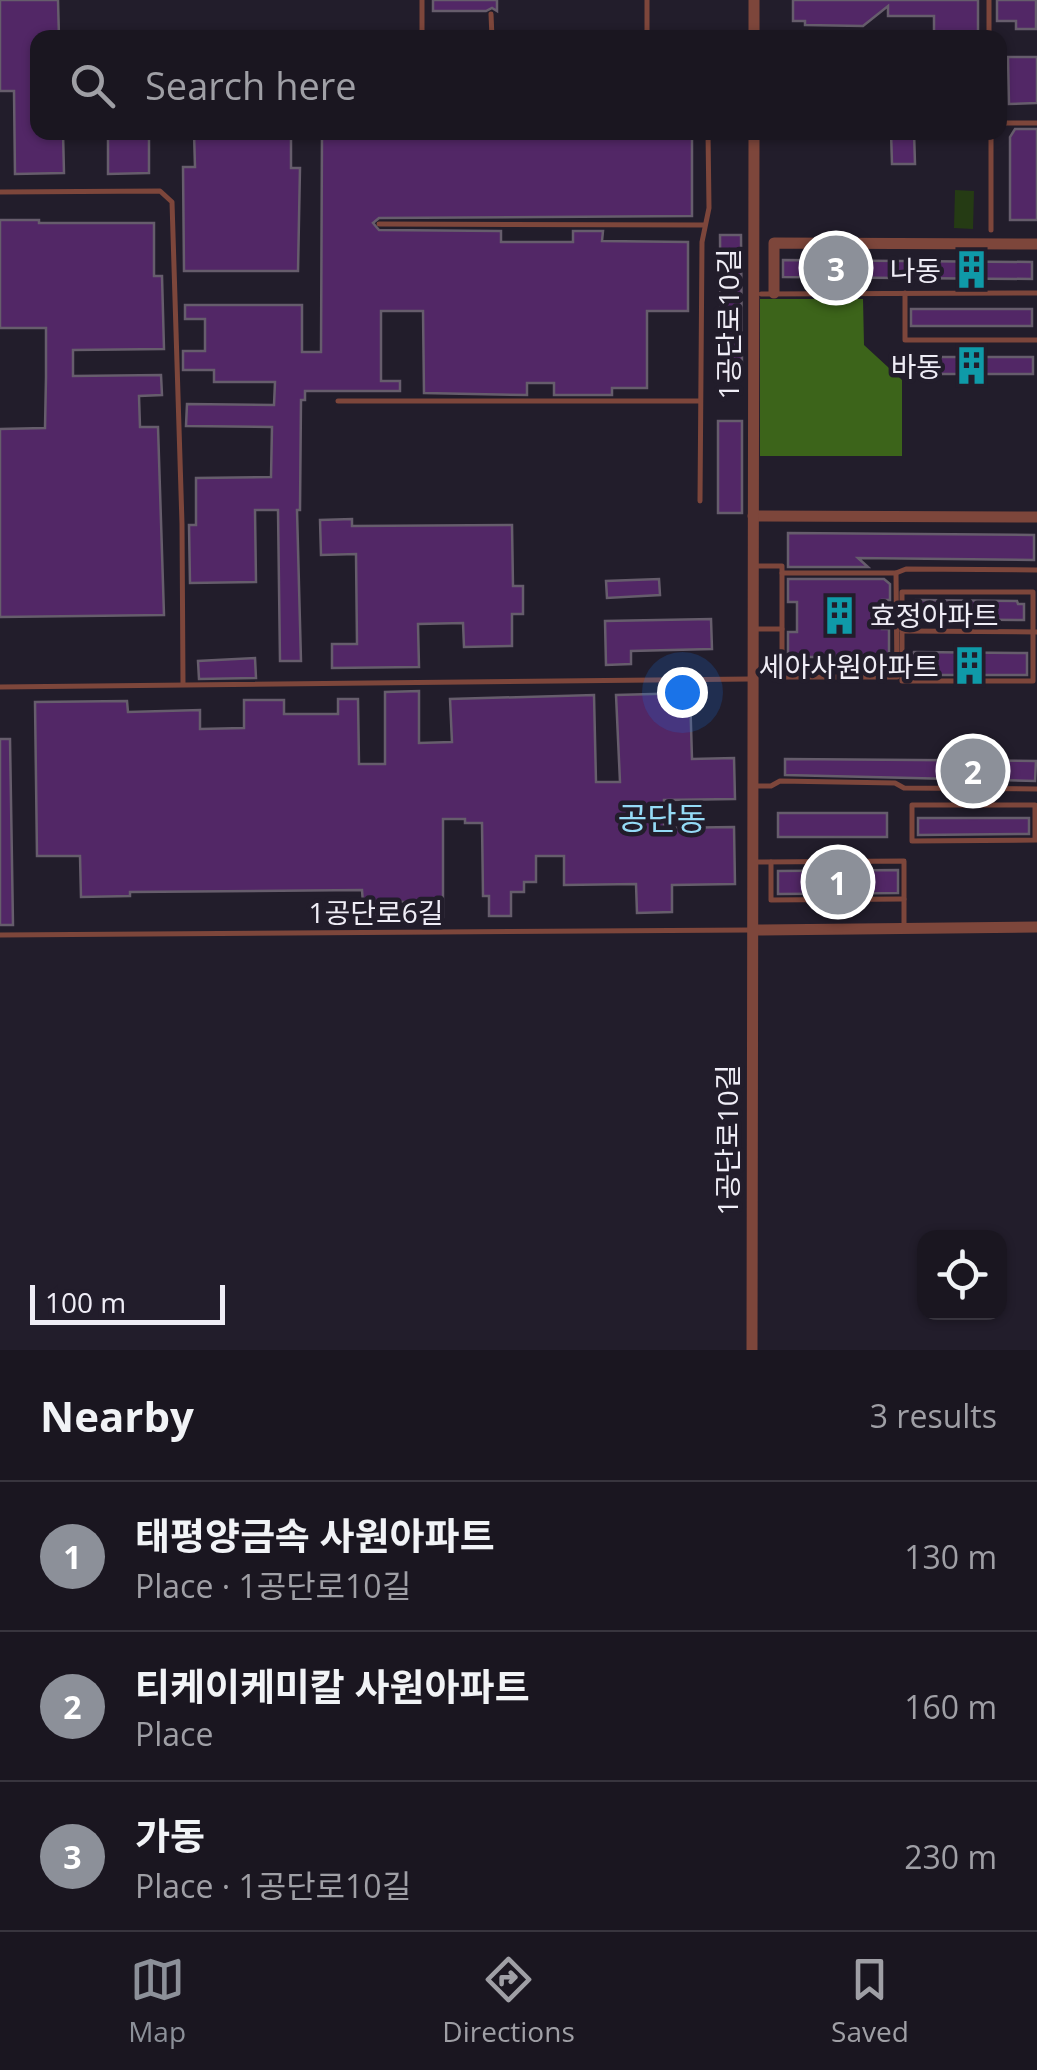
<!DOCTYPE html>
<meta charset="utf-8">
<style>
body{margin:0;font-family:"Open Sans","Noto Sans KR",sans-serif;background:#27232d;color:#f1f3f6}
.controls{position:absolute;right:30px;bottom:30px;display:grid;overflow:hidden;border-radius:20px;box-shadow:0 2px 8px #0004}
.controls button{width:90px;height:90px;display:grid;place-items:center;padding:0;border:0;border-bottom:2px solid #38353e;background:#1a1620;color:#f1f3f6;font:50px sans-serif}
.scale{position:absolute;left:30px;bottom:25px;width:195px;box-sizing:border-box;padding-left:10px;border:5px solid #efedf6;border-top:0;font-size:28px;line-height:35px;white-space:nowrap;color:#efedf6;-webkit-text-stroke:8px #221d2b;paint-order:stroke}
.you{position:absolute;left:682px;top:692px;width:35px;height:35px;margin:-25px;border:8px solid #fff;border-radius:50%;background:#1a73e8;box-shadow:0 0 0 15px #1a73e833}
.badge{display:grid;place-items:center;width:65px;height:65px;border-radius:50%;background:#8c9099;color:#fff;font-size:32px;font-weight:700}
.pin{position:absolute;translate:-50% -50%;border:5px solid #fff;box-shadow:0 2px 10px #0006}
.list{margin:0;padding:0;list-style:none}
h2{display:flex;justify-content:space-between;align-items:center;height:130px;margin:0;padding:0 40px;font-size:42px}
h2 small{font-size:32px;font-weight:400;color:#9f9fa5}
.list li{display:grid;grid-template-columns:65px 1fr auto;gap:30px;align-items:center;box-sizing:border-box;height:150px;padding:0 40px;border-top:2px solid #38353e}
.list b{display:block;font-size:38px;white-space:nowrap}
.list p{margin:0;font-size:32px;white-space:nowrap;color:#9f9fa5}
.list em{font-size:32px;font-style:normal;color:#9f9fa5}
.icon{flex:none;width:55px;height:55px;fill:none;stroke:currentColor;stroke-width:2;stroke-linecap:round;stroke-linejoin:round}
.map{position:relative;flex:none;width:1037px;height:1350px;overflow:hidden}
.search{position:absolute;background:#1a1620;box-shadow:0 2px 8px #0004;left:30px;right:30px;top:30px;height:110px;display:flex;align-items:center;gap:25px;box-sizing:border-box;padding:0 35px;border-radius:20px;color:#9f9fa5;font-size:38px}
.sheet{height:580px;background:#1a1620}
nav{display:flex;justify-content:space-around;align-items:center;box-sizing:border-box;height:140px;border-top:2px solid #38353e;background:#1a1620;font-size:28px;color:#9f9fa5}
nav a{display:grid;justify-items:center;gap:5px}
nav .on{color:#8c9099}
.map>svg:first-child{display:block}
.green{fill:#253b14}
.forest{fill:#3c641a}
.building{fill:#522766;stroke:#665d6c;stroke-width:2.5}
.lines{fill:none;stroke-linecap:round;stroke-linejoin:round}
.service{stroke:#7d463b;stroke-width:5}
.minor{stroke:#7d463b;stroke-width:11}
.labels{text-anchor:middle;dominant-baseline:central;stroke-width:9;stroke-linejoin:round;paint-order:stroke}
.poi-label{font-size:28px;fill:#efedf6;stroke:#221d2b;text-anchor:end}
.street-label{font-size:28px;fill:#efedf6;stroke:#221d2b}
.quarter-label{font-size:32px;fill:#95dbf7;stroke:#221d2b}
</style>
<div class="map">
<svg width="1037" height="1350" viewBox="0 0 1037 1350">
<rect width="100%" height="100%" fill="#221d2b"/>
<polygon class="green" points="955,190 974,191 973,229 954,228"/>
<polygon class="forest" points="760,299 863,299 864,345 902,380 902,456 760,456"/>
<g class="building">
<polygon points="0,0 58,0 59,38 38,38 38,132 63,132 64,173 15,174 14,91 0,91"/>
<polygon points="433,0 497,0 497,11 492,8 486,11 433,11"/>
<polygon points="793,0 978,0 978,34 934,34 934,16 888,16 888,6 863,26 805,25 805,21 793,21"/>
<polygon points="997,0 1036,0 1036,29 1016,29 1016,21 997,21"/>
<polygon points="1008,57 1037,57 1037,103 1009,104"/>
<polygon points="1015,129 1037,129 1037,220 1010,220 1010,137"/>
<polygon points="108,132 149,132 149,173 108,174"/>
<polygon points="194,132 291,132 291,168 300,168 298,271 184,271 183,167 195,167"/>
<polygon points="322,132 692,132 692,216 379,218 373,223 379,230 501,231 501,242 573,242 573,231 603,231 602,241 688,242 688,311 647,311 647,388 612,388 612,395 554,395 554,383 527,383 527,395 424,393 423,311 381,311 381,381 400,381 400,391 305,391 305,400 301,400 300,510 297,510 301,661 280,661 278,510 255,510 256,582 190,583 189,525 196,525 196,478 271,477 272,427 186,426 187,404 274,405 275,382 214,382 214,370 183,370 183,351 205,351 205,319 185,319 185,305 302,305 302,352 321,352"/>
<polygon points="891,132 914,132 915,164 892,164"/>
<polygon points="0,220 39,220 39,223 154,223 154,276 162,276 164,349 73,350 73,376 161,375 162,395 139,396 140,427 158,427 164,615 0,617 0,429 45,428 46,377 46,328 0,328"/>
<polygon points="720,235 741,235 742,367 721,368"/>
<polygon points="783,260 1032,262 1032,279 783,277"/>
<rect x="911" y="309" width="121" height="17"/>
<rect x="911" y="357" width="122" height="17"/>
<rect x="718" y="421" width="24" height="92"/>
<polygon points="352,519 352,526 512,525 513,586 523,586 523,614 512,614 512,646 464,647 463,623 418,624 419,667 332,668 332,644 357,644 356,554 321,555 320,520"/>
<polygon points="788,533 1034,535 1034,560 858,558 868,567 788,567"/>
<polygon points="659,579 660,595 607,598 606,581"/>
<polygon points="788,579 884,579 890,584 890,600 882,600 882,629 889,629 889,657 788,657 788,632 797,632 797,602 788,602"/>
<polygon points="916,600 1017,601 1018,604 1024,604 1024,620 912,619 912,603 916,603"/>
<polygon points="711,619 712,649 631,651 631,664 606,665 605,621"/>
<polygon points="914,652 1027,653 1027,675 910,675 910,657"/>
<polygon points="255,658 256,678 199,679 198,661"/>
<polygon points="419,691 419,743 452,742 450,699 594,695 596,782 620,782 616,695 690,693 692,759 734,758 735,799 664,800 664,828 734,827 735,884 672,885 672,912 637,913 636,884 564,885 564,856 536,856 536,882 524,882 524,892 511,892 511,916 489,916 489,896 483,896 482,823 465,823 465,819 443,819 443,917 418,917 418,903 390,901 390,917 364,917 362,890 130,892 130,896 81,897 80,856 37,856 35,702 127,701 128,712 200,710 200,729 244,728 244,700 284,700 284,714 338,714 338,699 358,699 359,764 385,764 385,692"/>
<polygon points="0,739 10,739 13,925 0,925"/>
<polygon points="785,759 1036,761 1035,781 785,775"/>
<rect x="778" y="813" width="109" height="24"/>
<polygon points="918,818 1029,818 1029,834 918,835"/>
<polygon points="898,870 898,893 778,894 778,871"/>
</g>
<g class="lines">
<g class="service">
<polyline points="647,0 647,38"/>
<polyline points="989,0 989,38"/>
<polyline points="491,14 492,38"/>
<polyline points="422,38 422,0"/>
<polyline points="1000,123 1037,123"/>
<polyline points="991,132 991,230"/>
<polyline points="0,192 160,191 172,202 182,524 183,684"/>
<polyline points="379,224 704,225"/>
<polyline points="905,293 905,340 1037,340"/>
<polyline points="761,294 1037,293"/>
<polyline points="338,401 699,401"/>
<polyline points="700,501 702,242 709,208 708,132"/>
<polyline points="756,566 782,566 782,629"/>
<polyline points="782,573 896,573"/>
<rect x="902" y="592" width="131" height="89"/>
<polyline points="756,629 782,629 782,677 897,677 896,573 906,569 1037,570"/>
<polyline points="902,631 1037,632"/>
<polyline points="0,687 750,679"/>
<polyline points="756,786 771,786 780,781 895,783 904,788 1037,789"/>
<polyline points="1035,840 1035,805 912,805 912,841 1037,840"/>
<polyline points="756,862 904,861 904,927"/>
<polyline points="771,862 771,900 904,899"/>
<polyline points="0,935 750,930"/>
</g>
<g class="minor">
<polyline points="754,38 754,0"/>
<polyline points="774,293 774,243 1037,244"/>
<polyline points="753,516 1037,517"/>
<polyline points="753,930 1037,927"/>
<polyline points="752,1350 754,132"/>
</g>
</g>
<defs>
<symbol id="building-bare" viewBox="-9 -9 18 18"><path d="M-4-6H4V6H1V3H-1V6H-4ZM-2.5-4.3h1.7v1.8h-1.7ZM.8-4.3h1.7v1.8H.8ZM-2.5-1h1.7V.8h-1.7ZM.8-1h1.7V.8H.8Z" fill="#0f9aa8" stroke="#221d2b" stroke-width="2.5" paint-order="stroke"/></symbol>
</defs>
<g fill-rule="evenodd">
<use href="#building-bare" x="944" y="242" width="55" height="55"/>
<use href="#building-bare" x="944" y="338" width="55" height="55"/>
<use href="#building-bare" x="812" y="588" width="55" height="55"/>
<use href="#building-bare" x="942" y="638" width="55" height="55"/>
</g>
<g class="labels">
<g class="poi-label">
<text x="941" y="270">나동</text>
<text x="942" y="366">바동</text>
<text x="870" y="615" text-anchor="start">효정아파트</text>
<text x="939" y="666">세아사원아파트</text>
</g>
<g class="street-label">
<text transform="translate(728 324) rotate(-90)">1공단로10길</text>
<text x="376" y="912">1공단로6길</text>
<text transform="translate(727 1140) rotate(-90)">1공단로10길</text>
</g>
<g class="quarter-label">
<text x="662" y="817">공단동</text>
</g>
</g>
</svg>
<div class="controls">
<button><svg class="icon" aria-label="locate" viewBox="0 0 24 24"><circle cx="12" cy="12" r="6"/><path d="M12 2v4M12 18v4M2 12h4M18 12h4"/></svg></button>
</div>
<div class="scale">100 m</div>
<div class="you"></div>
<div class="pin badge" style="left:838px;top:882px">1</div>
<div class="pin badge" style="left:973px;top:771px">2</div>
<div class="pin badge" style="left:836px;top:268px">3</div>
<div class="search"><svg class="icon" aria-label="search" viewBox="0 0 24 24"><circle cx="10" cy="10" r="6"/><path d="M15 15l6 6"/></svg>Search here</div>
</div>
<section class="sheet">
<h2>Nearby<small>3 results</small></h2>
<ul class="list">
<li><span class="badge">1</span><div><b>태평양금속 사원아파트</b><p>Place · 1공단로10길</p></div><em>130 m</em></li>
<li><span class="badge">2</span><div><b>티케이케미칼 사원아파트</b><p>Place</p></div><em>160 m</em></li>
<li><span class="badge">3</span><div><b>가동</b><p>Place · 1공단로10길</p></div><em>230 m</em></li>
</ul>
</section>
<nav>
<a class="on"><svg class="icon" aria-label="map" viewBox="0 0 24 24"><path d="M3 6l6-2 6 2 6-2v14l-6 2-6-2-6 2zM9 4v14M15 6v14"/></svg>Map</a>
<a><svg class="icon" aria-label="directions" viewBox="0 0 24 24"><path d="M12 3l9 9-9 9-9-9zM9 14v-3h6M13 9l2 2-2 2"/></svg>Directions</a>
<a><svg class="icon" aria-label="saved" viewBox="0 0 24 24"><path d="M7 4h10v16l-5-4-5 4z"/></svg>Saved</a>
</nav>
